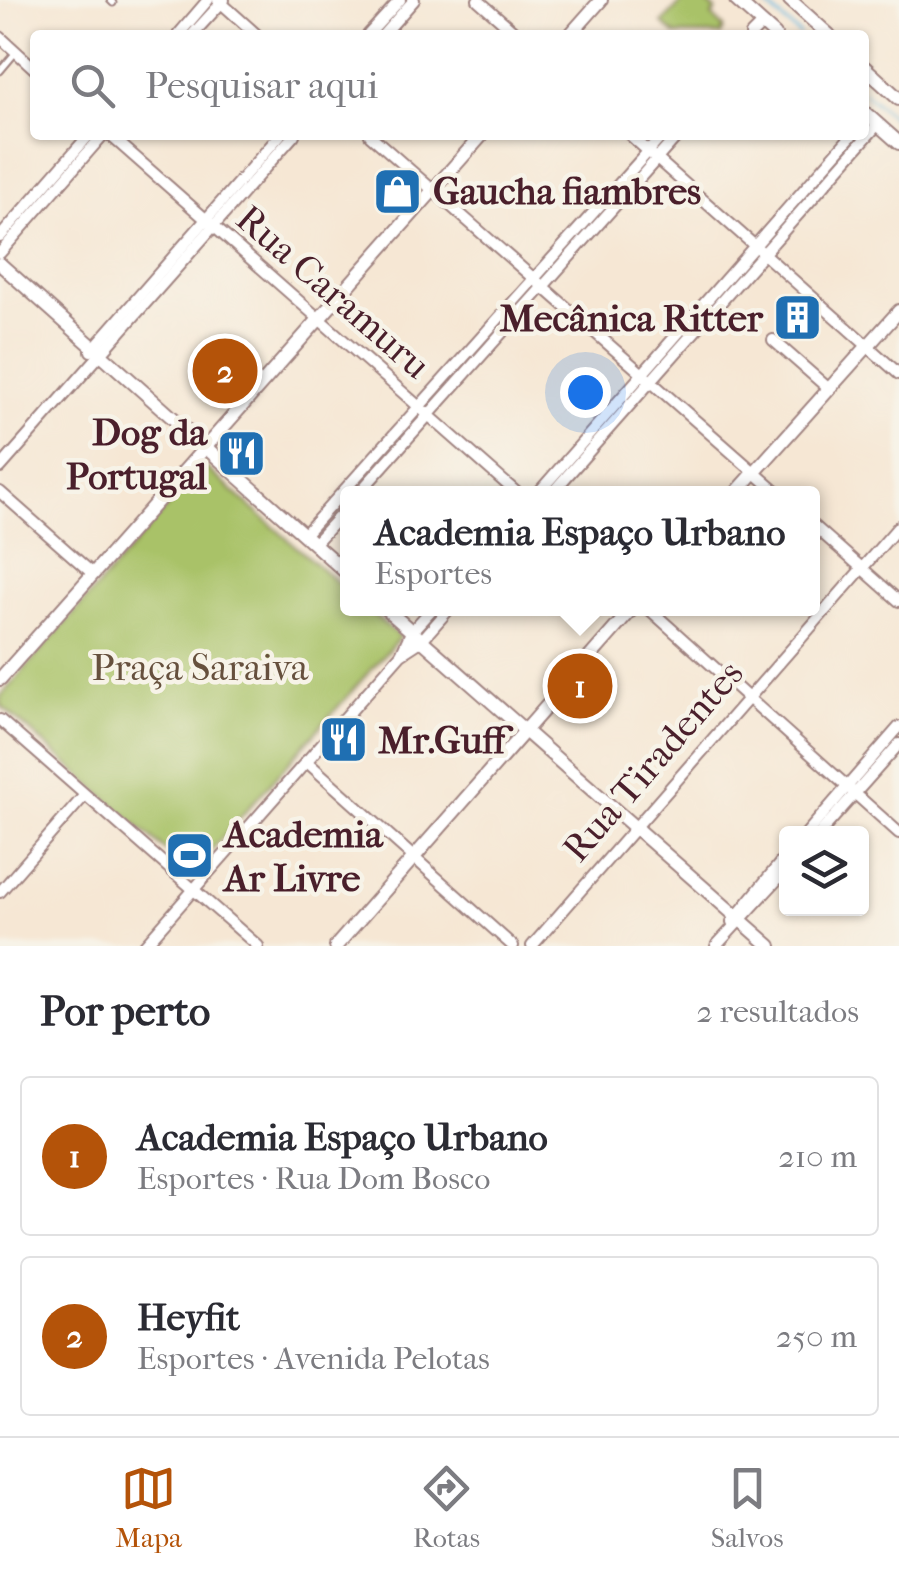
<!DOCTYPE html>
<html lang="pt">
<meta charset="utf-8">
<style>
body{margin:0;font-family:"IM FELL French Canon",serif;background:#f2f2f3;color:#2b2b33}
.controls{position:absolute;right:30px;bottom:30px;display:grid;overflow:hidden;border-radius:10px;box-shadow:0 2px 8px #0004}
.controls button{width:90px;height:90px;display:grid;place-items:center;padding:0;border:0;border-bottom:2px solid #e1e1e2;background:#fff;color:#2b2b33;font:50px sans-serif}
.you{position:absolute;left:585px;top:392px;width:35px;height:35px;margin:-25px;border:8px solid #fff;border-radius:50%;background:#1a73e8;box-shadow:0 0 0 15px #1a73e833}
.badge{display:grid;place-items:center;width:65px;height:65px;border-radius:50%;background:#b45309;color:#fff;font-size:32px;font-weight:700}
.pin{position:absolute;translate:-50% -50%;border:5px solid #fff;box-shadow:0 2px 10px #0006}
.popup{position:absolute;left:340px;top:486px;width:480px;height:130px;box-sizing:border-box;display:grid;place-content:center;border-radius:10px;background:#fff;filter:drop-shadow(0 2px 8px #0005);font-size:32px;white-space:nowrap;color:#7c7c81}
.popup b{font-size:38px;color:#2b2b33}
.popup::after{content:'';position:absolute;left:50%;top:100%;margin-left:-20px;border:20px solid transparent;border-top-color:#fff}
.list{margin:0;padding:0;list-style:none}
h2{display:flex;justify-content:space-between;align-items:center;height:130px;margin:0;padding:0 40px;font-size:42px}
h2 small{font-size:32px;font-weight:400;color:#7c7c81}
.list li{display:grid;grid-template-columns:65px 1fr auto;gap:30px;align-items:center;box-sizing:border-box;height:160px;margin:0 20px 20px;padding:0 20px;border:2px solid #e1e1e2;border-radius:10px}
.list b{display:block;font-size:38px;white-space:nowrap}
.list p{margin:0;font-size:32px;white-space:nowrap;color:#7c7c81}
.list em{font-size:32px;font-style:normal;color:#7c7c81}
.icon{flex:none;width:55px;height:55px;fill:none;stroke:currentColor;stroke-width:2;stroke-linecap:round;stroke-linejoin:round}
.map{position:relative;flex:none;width:899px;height:946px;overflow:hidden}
.search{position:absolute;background:#fff;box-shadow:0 2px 8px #0004;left:30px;right:30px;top:30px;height:110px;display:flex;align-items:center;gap:25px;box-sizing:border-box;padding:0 35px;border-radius:10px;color:#7c7c81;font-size:38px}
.sheet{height:490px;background:#fff}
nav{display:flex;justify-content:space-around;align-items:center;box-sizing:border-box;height:140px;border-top:2px solid #e1e1e2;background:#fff;font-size:28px;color:#7c7c81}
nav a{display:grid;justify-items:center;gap:5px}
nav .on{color:#b45309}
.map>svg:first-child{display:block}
.green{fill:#a9c268;stroke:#7a704a;stroke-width:2.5}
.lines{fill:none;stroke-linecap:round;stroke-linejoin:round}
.stream{stroke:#63b9e0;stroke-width:2.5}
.service-casing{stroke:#a08380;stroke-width:9}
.minor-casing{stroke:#a08380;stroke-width:14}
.tertiary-casing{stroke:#a08380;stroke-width:16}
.service{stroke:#fff;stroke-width:5}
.minor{stroke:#fff;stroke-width:10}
.tertiary{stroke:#fff;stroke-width:12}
.labels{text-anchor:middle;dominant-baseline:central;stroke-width:9;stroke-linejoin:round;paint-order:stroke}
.poi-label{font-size:38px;font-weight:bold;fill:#4a1f2b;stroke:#f7f3e8;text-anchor:start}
.street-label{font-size:38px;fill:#4a1f2b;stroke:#f7f3e8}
.park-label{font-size:38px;fill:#66503d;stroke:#f7f3e8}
</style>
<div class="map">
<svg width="899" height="946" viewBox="0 0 899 946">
<rect width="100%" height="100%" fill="#f7f3e8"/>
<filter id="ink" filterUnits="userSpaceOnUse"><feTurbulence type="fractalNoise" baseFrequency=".01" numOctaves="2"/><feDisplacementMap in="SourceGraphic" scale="20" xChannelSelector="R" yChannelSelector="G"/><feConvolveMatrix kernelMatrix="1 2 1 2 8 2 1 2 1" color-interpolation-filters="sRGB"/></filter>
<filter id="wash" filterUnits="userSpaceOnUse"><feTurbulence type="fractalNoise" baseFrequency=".0048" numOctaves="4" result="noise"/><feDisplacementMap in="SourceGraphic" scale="40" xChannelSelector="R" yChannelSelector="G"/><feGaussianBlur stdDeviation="2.25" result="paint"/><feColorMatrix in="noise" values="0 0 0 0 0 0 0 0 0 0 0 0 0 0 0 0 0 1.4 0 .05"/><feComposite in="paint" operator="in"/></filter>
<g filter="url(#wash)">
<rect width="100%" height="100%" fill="#f6e7d4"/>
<g class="green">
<polygon points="684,0 704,0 716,11 712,16 724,28 721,35 675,35 662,23"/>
<polygon points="204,466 347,591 348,608 367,609 400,637 191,873 0,705 0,697"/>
</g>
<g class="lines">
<g class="stream">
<polyline points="761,0 800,35"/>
<polyline points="864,92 899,123"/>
</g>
</g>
</g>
<g filter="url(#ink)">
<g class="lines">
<defs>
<g id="service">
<polyline points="110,0 113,3"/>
<polyline points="0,71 16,52"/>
</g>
<g id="minor">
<polyline points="218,0 257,35"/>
<polyline points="478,0 518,35"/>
<polyline points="178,35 208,0"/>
<polyline points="192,35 224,0"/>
<polyline points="368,35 400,0"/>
<polyline points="383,35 414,0"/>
<polyline points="751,35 762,24"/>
<polyline points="0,37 35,69"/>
<polyline points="110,135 517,493"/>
<polyline points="370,135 778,493"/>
<polyline points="630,135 899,374"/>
<polyline points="0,237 89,135"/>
<polyline points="0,253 103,135"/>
<polyline points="773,340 829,389"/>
<polyline points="91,351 280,135"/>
<polyline points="0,468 294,135"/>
<polyline points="0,492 93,574"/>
<polyline points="359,493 678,135"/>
<polyline points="538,493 852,135"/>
<polyline points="552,493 878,124"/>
<polyline points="812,524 899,601"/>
<polyline points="304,535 663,135"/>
<polyline points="314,544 348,507"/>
<polyline points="648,608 899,833"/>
<polyline points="402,652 411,632 433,608"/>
<polyline points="0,720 258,946"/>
<polyline points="306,761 513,946"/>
<polyline points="806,834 899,727"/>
<polyline points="819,834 899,744"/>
<polyline points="0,892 84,796"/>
<polyline points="732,922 786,856"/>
<polyline points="144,946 401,654 421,641 450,608"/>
<polyline points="532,946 899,526"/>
<polyline points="716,946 786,870"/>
</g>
<g id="tertiary">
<polyline points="736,0 775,35"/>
<polyline points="790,0 829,35"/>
<polyline points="570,35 601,0"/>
<polyline points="864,67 899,99"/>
<polyline points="864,112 899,143"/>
<polyline points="0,264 348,574"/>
<polyline points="736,493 899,311"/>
<polyline points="385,608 770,946"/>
<polyline points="0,679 482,135"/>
<polyline points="336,946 633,608"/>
</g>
</defs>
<use href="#service" class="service-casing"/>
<use href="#minor" class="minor-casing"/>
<use href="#tertiary" class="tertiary-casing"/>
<use href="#service" class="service"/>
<use href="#minor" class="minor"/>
<use href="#tertiary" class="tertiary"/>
</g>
</g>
<defs>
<symbol id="shop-square" viewBox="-11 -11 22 22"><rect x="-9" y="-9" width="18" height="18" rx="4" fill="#1f6fb2" stroke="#f7f3e8"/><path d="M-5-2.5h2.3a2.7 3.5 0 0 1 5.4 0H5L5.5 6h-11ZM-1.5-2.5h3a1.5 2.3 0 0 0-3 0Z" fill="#fff"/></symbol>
<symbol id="building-square" viewBox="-11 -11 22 22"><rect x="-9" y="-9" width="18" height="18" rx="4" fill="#1f6fb2" stroke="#f7f3e8"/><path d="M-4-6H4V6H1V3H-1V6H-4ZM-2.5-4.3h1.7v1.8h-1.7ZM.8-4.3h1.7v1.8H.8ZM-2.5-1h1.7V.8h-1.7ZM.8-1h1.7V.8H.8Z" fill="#fff"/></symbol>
<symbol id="restaurant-square" viewBox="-11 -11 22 22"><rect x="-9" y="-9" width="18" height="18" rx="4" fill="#1f6fb2" stroke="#f7f3e8"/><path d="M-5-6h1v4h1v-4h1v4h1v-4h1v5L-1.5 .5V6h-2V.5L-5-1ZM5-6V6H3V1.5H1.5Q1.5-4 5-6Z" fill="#fff"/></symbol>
<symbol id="stadium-square" viewBox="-11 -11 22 22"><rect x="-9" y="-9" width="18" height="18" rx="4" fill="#1f6fb2" stroke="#f7f3e8"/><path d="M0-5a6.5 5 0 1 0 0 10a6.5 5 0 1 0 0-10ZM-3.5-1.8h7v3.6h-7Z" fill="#fff"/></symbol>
</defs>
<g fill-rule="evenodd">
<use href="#shop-square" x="370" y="164" width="55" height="55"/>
<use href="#building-square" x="770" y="290" width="55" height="55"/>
<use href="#restaurant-square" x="214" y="426" width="55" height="55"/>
<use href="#restaurant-square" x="316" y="712" width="55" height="55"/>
<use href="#stadium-square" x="162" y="828" width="55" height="55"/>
</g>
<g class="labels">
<g class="poi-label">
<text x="433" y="191">Gaucha fiambres</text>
<text x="763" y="318" text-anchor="end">Mecânica Ritter</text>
<text x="207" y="432" text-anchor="end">Dog da<tspan x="207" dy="44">Portugal</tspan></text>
<text x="378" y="740">Mr.Guff</text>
<text x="224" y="834">Academia<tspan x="224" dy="44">Ar Livre</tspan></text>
</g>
<g class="street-label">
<text transform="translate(333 292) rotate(41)">Rua Caramuru</text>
<text transform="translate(653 761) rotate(-49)">Rua Tiradentes</text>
</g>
<g class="park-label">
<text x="200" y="667">Praça Saraiva</text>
</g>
</g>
</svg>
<div class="controls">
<button><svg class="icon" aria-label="layers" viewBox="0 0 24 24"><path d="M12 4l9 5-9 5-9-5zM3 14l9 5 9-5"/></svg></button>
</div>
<div class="you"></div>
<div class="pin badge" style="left:580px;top:686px">1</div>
<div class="popup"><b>Academia Espaço Urbano</b>Esportes</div>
<div class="pin badge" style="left:225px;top:371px">2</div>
<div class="search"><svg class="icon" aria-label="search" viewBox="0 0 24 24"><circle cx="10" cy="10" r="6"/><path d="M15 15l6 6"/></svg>Pesquisar aqui</div>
</div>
<section class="sheet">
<h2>Por perto<small>2 resultados</small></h2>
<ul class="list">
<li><span class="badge">1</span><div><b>Academia Espaço Urbano</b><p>Esportes · Rua Dom Bosco</p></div><em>210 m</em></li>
<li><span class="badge">2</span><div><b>Heyfit</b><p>Esportes · Avenida Pelotas</p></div><em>250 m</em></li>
</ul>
</section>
<nav>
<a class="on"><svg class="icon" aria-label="map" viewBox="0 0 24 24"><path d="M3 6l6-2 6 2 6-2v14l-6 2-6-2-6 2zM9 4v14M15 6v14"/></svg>Mapa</a>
<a><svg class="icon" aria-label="directions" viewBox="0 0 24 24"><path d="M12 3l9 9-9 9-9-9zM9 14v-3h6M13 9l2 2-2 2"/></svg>Rotas</a>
<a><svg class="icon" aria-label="saved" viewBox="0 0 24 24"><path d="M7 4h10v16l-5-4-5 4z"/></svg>Salvos</a>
</nav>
